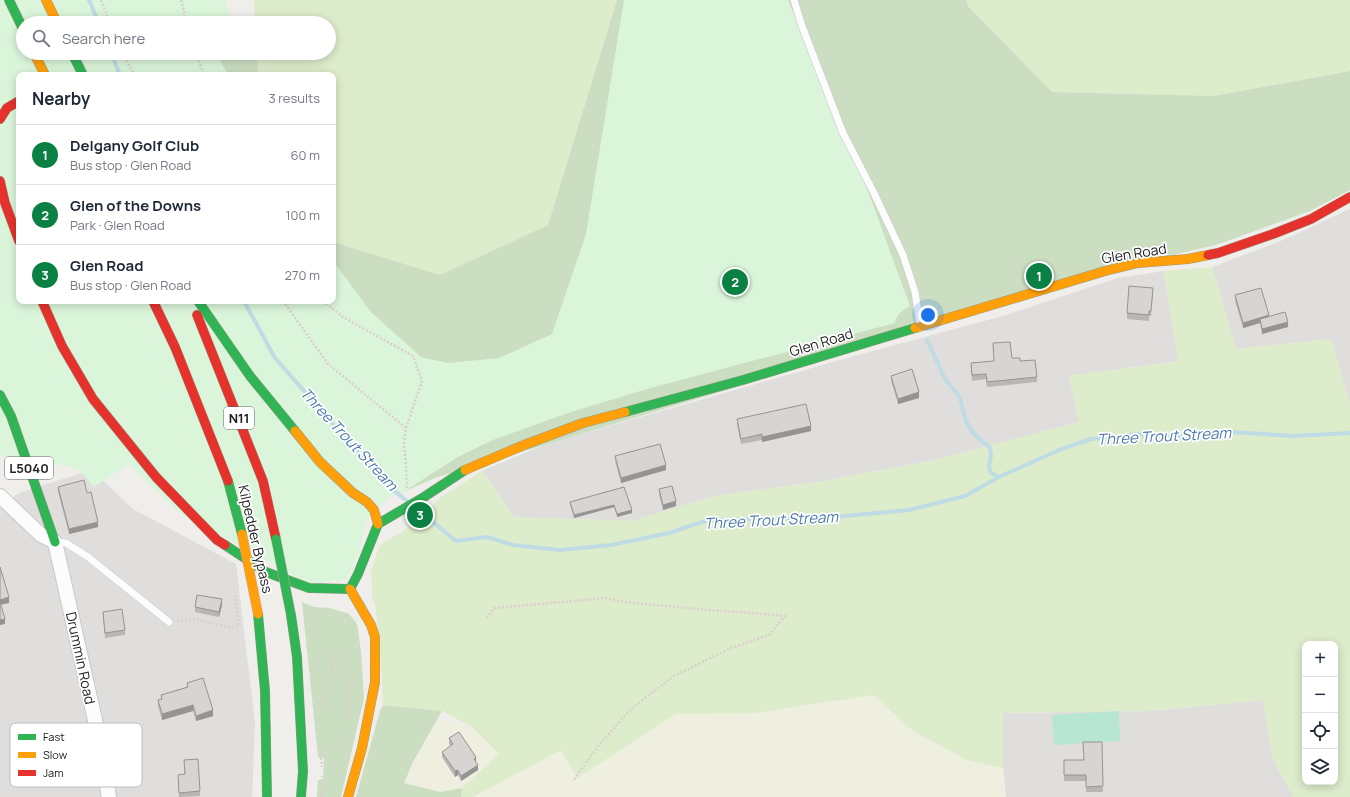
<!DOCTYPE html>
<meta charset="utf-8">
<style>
body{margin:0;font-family:Manrope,sans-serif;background:#f2f2f3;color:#1f2937}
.controls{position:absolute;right:12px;bottom:12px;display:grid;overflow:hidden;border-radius:8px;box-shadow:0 2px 10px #0003}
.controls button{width:36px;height:36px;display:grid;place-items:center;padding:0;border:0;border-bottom:1px solid #e0e1e3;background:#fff;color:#1f2937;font:20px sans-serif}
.you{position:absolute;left:928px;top:315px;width:14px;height:14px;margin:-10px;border:3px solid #fff;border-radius:50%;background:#1a73e8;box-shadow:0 0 0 6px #1a73e833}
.badge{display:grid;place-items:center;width:26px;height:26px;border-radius:50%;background:#0b8043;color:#fff;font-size:13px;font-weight:700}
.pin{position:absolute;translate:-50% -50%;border:2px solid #fff;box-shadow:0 1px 4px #0006}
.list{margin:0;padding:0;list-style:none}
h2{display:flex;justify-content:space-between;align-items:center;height:52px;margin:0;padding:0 16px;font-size:17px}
h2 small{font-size:13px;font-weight:400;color:#747a83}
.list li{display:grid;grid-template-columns:26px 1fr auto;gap:12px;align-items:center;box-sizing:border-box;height:60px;padding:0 16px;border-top:1px solid #e0e1e3}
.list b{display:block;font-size:15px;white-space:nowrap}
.list p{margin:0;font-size:13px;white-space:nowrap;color:#747a83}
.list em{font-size:13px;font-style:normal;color:#747a83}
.icon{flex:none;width:22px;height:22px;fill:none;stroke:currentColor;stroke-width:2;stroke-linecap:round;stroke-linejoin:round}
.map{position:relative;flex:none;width:1350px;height:797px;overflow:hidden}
.search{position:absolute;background:#fff;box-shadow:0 2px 10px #0003;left:16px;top:16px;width:320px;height:44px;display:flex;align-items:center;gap:10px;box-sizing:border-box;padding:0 14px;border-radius:22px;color:#747a83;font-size:15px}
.panel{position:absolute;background:#fff;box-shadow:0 2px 10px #0003;left:16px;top:72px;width:320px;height:232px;border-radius:8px}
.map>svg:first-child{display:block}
.residential{fill:#dfdedc}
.farmland{fill:#efefdf}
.grass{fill:#ddeccb;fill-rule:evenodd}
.forest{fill:#cbdec1}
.park{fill:#daf5da}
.pitch{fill:#b7e6d2}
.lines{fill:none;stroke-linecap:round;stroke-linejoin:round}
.stream{stroke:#bfdbe3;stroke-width:4}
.lane-casing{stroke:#c9c8c7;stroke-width:8}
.street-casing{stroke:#c9c8c7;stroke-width:16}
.fast-casing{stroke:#999a82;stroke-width:10}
.slow-casing{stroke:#999a82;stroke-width:10}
.jam-casing{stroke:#999a82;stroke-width:10}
.path{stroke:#dccecd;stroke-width:2.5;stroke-dasharray:2 2;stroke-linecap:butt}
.lane{stroke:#fdfcfc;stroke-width:7}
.street{stroke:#fdfcfc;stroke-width:14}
.fast{stroke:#30b455;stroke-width:9}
.slow{stroke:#ff9f0a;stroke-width:9}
.jam{stroke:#e5322d;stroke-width:9}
.fast-bridge-casing{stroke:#c5a2ac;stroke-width:10;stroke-linecap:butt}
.slow-bridge-casing{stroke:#c5a2ac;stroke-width:10;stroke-linecap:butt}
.fast-bridge{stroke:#30b455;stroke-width:9}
.slow-bridge{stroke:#ff9f0a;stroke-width:9}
.wall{fill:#b9b6b5}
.shaded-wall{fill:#969493}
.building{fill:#d7d4d2;stroke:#969493}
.labels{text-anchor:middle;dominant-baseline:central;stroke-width:3.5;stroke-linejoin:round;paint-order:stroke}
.shield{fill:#fff;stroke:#646464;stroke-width:1}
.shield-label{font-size:13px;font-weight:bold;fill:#222}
.street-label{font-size:14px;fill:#222;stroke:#fff}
.water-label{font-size:15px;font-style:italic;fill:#4a7aab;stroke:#fff}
.key{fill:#fff;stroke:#bdbdbd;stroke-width:1}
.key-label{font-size:11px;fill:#222}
</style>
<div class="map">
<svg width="1350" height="797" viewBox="0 0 1350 797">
<rect width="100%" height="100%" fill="#f0eeeb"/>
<g class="residential">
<polygon points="1350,209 1350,404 1331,339 1236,349 1212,267 1283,240"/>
<polygon points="1164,271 1178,361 1069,376 1079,422 935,460 823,481 715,496 632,521 514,517 482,471 546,444 854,356 1003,316 1118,278"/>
<polygon points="92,470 133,509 236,564 255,723 252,797 0,797 0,506 21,492"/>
<polygon points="1263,700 1273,760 1294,797 1006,797 1003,768 1003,713 1151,711"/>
</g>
<g class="farmland">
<polygon points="873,695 913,731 967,760 1003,768 1006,797 473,797 561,750 578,778 676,714 756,713"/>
<polygon points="438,720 472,727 499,754 462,788 440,792 404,784 413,762"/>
</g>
<g class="grass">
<polygon points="254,0 617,0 548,225 440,275 333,242 333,75 258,75 257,53 329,53 329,23 255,23"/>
<polygon points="966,0 1350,0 1350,71 1214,96 1052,92 968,6"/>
<path d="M 1212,267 L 1236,349 L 1331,339 L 1350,404 L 1350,797 L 1294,797 L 1273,760 L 1263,700 L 1151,711 L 1003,713 L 1003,768 L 967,760 L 913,731 L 873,695 L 756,713 L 676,714 L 577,778 L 561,750 L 473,797 L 461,797 L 462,788 L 499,754 L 472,727 L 442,711 L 383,705 L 382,678 L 376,609 L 372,596 L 371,570 L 380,545 L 422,519 L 439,498 L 482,471 L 514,517 L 632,521 L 715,496 L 823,481 L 935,460 L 1079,422 L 1069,376 L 1178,361 L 1164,271 ZM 1305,644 L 1335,644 L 1335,782 L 1305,782 Z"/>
</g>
<g class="forest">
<polygon points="617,0 966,0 968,6 1052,92 1214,96 1350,71 1350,190 1310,211 1216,245 1181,253 435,478 401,493 376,491 333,301 333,242 440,275 548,225"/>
<polygon points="99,53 257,53 258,75 109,75"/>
<polygon points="302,602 314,607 330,608 349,614 357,624 361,651 364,698 341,797 317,797 318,780 323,780 324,758 318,757"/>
<polygon points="383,705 442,711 413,762 404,783 440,792 462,788 461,797 356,797 380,711"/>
</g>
<path class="park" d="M 0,0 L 225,0 L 233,23 L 23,23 L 23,53 L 216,53 L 228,75 L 19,75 L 19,301 L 333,301 L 333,261 L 371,312 L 421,357 L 448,363 L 499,358 L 552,334 L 586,234 L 624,0 L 788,0 L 871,199 L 910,306 C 902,311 897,313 895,323 L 647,389 L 571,412 L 493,440 L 456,458 L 405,491 L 389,497 L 366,519 L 360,548 L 347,579 L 309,584 L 178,512 L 129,464 L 94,487 C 89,482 83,472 76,469 C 61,461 37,467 21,471 L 0,453 Z"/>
<polygon class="pitch" points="1119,711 1120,741 1054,745 1052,715"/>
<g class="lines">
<g class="stream">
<polyline points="89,0 99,23"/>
<polyline points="111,53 120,75"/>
<polyline points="244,301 275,358 384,482 407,501"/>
<polyline points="927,340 945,379 959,396 966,421 973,433 990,448 991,455 989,467 991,473 999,477"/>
<polyline points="417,509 456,541 487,537 513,545 560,550 611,545 669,533 708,520 824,518 909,510 965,496 999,477 1059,450 1091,439 1138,434 1193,437 1232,432 1293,436 1350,433"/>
</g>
<defs>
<g id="lane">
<polyline points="794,0 802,26 843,133 873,191 903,255 915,292 920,325"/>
<polyline points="57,542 66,543 88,557 169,622"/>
</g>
<polyline id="street" points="0,496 41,535 55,542 95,720 109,797"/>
<g id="fast">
<polyline points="9,0 23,29"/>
<polyline points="72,53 83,75"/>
<polyline points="198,301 250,376 295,431"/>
<polyline points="0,395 11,416 55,542"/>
<polyline points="625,412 743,380 915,328"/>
<polyline points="228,481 242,534"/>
<polyline points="225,545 266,572 309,588 350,589"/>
<polyline points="350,589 358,574 378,524 424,497 465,470"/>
<polyline points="258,614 265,691 267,797"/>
<polyline points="291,615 297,657 303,771 301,797"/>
</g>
<g id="slow">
<polyline points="46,0 57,23"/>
<polyline points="34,53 45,75"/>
<polyline points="915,328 1105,271 1138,263 1188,259 1208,255"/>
<polyline points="295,431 320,462 353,493 367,502 374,510 378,524"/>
<polyline points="465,470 524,445 583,423 625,412"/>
<polyline points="348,797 362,748 375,682 375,637 371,625 350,589"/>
</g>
<g id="jam">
<polyline points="0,119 7,108 19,101"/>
<polyline points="0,181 5,203 19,241"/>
<polyline points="1208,255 1218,253 1273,234 1311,219 1350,197"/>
<polyline points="42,301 62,346 93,399 156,477 217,540 225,545"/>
<polyline points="153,301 175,347 228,481"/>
<polyline points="197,315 263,481 276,539"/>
</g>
</defs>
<use href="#lane" class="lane-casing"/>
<use href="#street" class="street-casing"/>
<use href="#fast" class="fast-casing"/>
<use href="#slow" class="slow-casing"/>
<use href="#jam" class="jam-casing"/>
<g class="path">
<polyline points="101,0 110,23"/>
<polyline points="181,0 187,23"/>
<polyline points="123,53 134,75"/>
<polyline points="196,53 204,75"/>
<polyline points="283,301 328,364 406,428"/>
<polyline points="323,301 343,317 413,356 422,381 406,428 404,443 406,466 407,489"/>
<polyline points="487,618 494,608 606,598 625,602 695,609 766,614 785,616 769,635 731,648 674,676 632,708 598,746 573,781"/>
<polyline points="177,621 194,619 232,628 239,625 235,595"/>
<polyline points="317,709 329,690 335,652 340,650 344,652 349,683 349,716 352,717"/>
<polyline points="320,746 322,767"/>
<polyline points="321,797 322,776"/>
</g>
<use href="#lane" class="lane"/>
<use href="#street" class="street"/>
<use href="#fast" class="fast"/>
<use href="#slow" class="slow"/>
<use href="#jam" class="jam"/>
<defs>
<polyline id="fast-bridge" points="276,539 291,615"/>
<polyline id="slow-bridge" points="242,534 258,614"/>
</defs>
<use href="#fast-bridge" class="fast-bridge-casing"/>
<use href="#slow-bridge" class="slow-bridge-casing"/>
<use href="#fast-bridge" class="fast-bridge"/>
<use href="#slow-bridge" class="slow-bridge"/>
</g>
<g class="wall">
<polygon points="1153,293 1151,316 1149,316 1149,321 1127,319 1127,313"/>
<polygon points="1235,295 1269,317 1288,327 1262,334 1260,323 1243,328 1235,301"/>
<polygon points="993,343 1012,358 1020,361 1037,377 1037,382 987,387 986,379 972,381 971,363 994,361"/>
<polygon points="891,376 919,398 898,404 891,381"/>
<polygon points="737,419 811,431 762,442 762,440 741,444 737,425"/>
<polygon points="615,456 666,470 621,483 615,461"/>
<polygon points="58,487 87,493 98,527 69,534 58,492"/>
<polygon points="624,487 632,513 617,517 614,507 574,518 570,505 570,502"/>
<polygon points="659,489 676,506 663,510 659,495"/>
<polygon points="222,605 219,617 195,612 195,607"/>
<polygon points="103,612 125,630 125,635 105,638 103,617"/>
<polygon points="187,683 213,716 196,721 193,711 162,720 158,706 158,700 161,700 161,695 187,687"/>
<polygon points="449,738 476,763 478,770 461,781 458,775 455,777 442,757 442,752 451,746 449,744"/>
<polygon points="1102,742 1103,792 1086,792 1086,781 1064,781 1064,760 1083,760"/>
<polygon points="184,760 200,791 200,796 179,797 178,775 184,775"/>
</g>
<g class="shaded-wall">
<polygon points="1269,315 1269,321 1260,319 1260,323 1243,328 1243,323"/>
<polygon points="1288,322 1288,327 1262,334 1262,329"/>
<polygon points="919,392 919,398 898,404 898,399"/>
<polygon points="811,426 811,431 762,442 762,437"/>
<polygon points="666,465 666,470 621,483 621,478"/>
<polygon points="676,501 676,506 663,510 663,505"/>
<polygon points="614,505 614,507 574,518 574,515"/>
<polygon points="632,510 632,513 617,517 617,514"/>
<polygon points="98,522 98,527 69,534 69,529"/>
<polygon points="9,597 9,603 0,605 0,600"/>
<polygon points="222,599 222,605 219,617 219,612"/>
<polygon points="5,619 5,624 0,625 0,620"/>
<polygon points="193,705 193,711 162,720 162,714"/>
<polygon points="213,710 213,716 196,721 196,716"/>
<polygon points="476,757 476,763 474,759"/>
<polygon points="478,765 478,770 461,781 461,776"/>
<polygon points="458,770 458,775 455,777 455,771"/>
</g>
<g class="building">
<polygon points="1129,286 1153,288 1151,311 1149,311 1149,315 1127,313"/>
<polygon points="1261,288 1269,315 1243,323 1235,295"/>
<polygon points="1285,312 1288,322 1262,329 1260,319"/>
<polygon points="1010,342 1012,358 1020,358 1020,361 1035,360 1037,377 987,382 986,374 972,375 971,363 994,361 993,343"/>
<polygon points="912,369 919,392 898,399 891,376"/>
<polygon points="806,404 811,426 762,437 762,434 741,439 737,419"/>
<polygon points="660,444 666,465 621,478 615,456"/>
<polygon points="84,480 87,493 91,492 98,522 69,529 58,487"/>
<polygon points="672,486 676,501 663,505 659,489"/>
<polygon points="624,487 632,510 617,514 614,505 574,515 570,502"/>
<polygon points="0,567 9,597 0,600"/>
<polygon points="197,595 222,599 219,612 195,607"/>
<polygon points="0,602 5,619 0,620"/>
<polygon points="122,609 125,630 105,633 103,612"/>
<polygon points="203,678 213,710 196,716 193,705 162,714 158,700 162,699 161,695 188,687 187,683"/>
<polygon points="459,732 476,757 474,759 478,765 461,776 458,770 455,771 442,752 453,744 449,738"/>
<polygon points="1083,742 1102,742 1103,786 1086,787 1086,775 1064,775 1064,760 1084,760"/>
<polygon points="198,759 200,791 179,793 178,775 185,774 184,760"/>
</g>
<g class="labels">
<g class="shield">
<rect x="224" y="407" width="30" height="22" rx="3"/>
<rect x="5" y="457" width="48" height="22" rx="3"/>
</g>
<g class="shield-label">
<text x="239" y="418">N11</text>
<text x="29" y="468">L5040</text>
</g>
<g class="street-label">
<text transform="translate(1134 253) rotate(-9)">Glen Road</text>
<text transform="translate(821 342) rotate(-17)">Glen Road</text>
<text transform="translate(256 539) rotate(77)">Kilpedder Bypass</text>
<text transform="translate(81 658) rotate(78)">Drummin Road</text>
</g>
<g class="water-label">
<text transform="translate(1164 436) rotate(-3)">Three Trout Stream</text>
<text transform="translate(349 439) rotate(47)">Three Trout Stream</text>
<text transform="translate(771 520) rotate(-3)">Three Trout Stream</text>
</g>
</g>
<rect x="10" y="723" width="132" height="64" rx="6" class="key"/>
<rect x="18" y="734" width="18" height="6" fill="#30b455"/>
<rect x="18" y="752" width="18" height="6" fill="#ff9f0a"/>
<rect x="18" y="770" width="18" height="6" fill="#e5322d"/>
<g class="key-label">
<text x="43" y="741">Fast</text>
<text x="43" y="759">Slow</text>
<text x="43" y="777">Jam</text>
</g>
</svg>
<div class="controls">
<button>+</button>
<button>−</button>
<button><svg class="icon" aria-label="locate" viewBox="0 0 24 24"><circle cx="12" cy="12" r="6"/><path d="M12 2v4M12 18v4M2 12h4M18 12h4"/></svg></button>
<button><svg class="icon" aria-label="layers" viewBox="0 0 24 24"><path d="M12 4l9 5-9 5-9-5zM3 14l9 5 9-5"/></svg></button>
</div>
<div class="you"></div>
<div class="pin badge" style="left:1039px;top:276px">1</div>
<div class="pin badge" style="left:735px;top:282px">2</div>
<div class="pin badge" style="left:420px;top:515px">3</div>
<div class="search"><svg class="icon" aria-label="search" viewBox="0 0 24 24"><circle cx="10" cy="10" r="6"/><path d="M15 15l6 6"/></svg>Search here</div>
<section class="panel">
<h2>Nearby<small>3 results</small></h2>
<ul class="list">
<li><span class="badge">1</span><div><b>Delgany Golf Club</b><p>Bus stop · Glen Road</p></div><em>60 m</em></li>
<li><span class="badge">2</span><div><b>Glen of the Downs</b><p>Park · Glen Road</p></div><em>100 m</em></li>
<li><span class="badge">3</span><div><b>Glen Road</b><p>Bus stop · Glen Road</p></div><em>270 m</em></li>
</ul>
</section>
</div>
